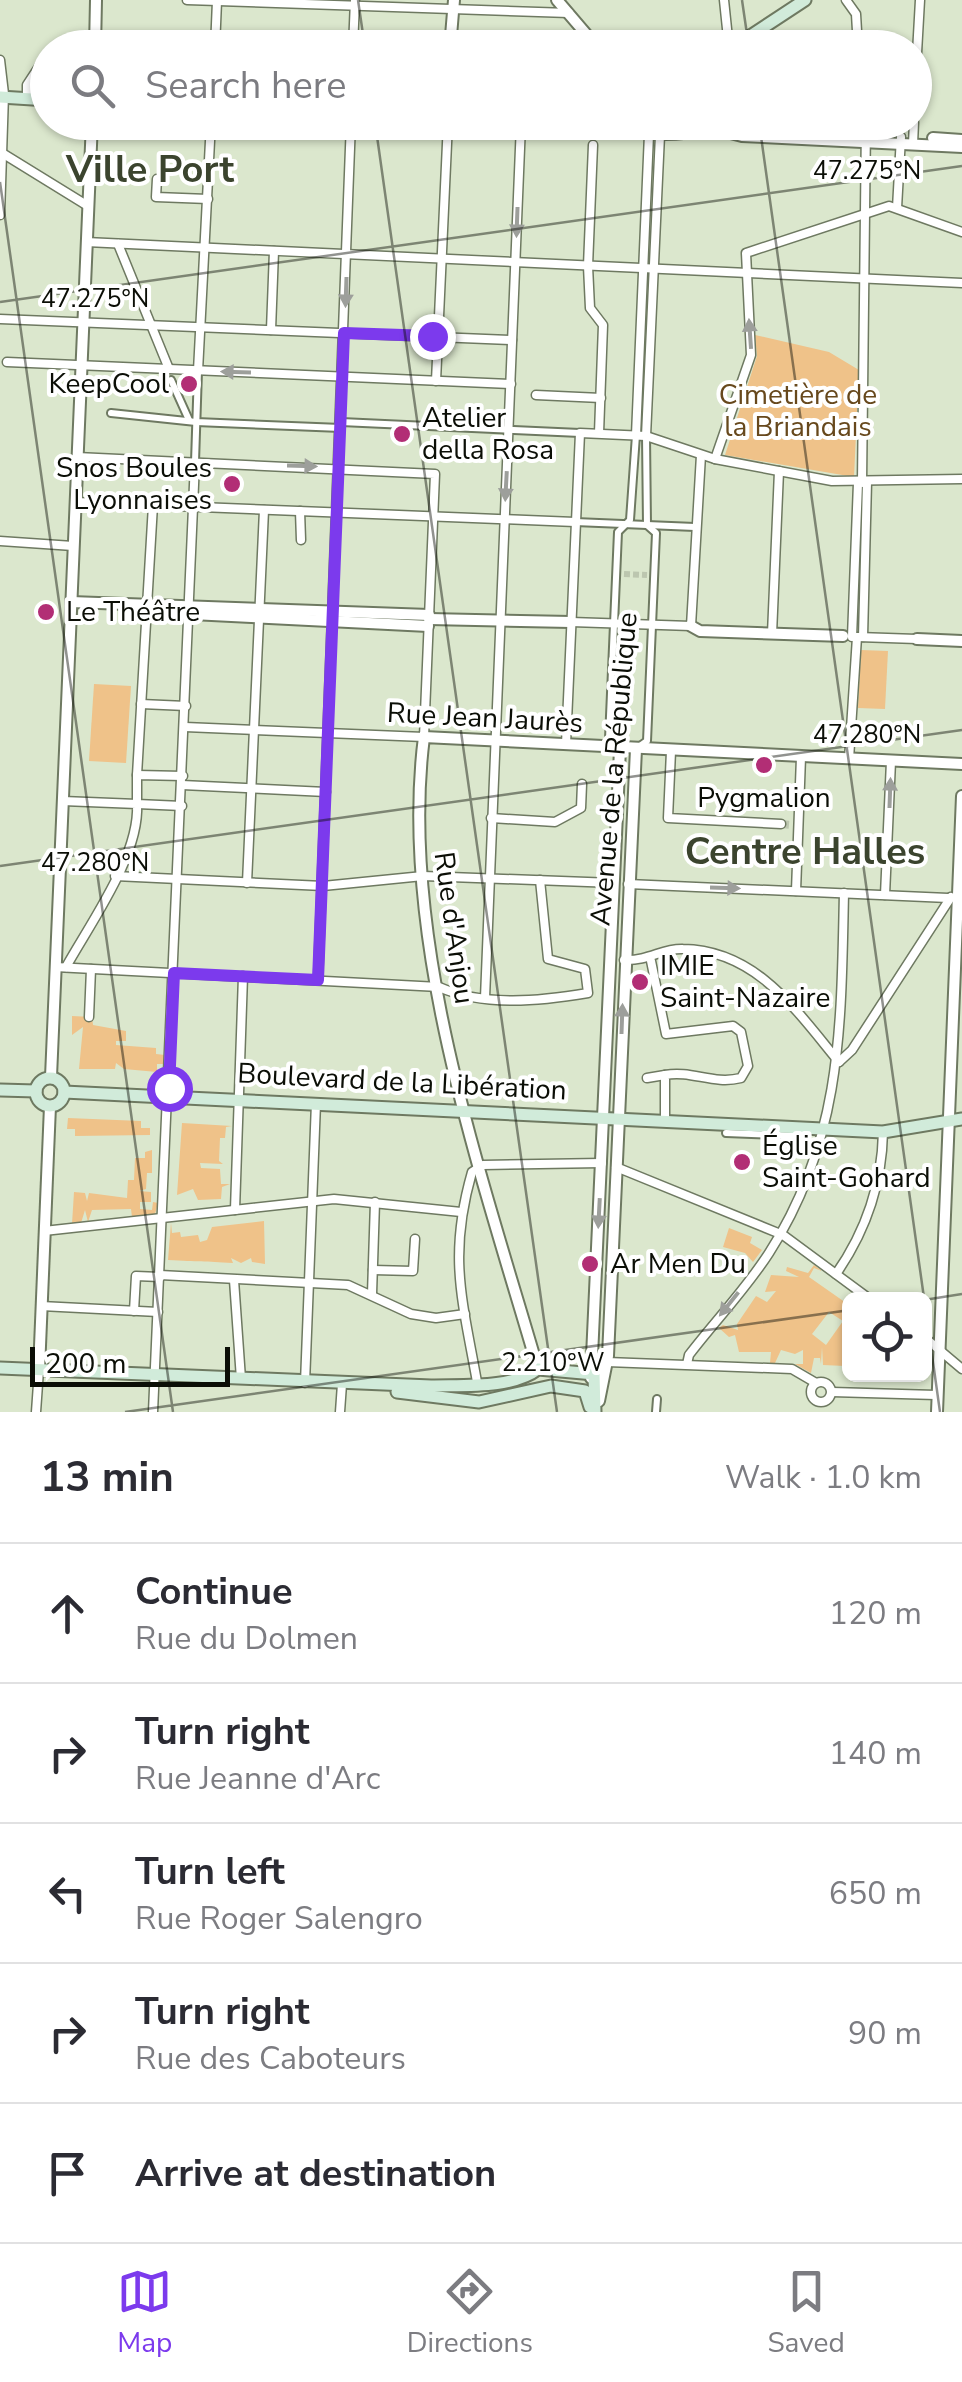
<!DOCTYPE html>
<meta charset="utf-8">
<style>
body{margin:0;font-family:"Nunito Sans",sans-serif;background:#f2f2f3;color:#2b2b33}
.controls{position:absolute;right:30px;bottom:30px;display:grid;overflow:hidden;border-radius:15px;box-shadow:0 2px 8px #0004}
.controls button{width:90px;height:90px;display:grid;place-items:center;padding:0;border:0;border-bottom:2px solid #e1e1e2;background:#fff;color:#2b2b33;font:50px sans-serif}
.scale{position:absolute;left:30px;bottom:25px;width:200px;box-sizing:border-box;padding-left:10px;border:5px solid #0b0e06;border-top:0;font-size:28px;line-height:35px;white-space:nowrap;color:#0b0e06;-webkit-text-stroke:8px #fff;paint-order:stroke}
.stop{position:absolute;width:30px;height:30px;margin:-22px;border:8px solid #7c3aed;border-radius:50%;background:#fff}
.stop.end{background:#7c3aed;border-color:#fff;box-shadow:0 2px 10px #0008}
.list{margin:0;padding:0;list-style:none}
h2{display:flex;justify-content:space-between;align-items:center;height:130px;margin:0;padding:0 40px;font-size:42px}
h2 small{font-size:32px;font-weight:400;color:#7c7c81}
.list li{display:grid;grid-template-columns:65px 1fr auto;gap:30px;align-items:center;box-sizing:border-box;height:140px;padding:0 40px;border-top:2px solid #e1e1e2}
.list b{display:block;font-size:38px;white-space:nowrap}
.list p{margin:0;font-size:32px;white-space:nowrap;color:#7c7c81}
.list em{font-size:32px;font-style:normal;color:#7c7c81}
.icon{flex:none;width:55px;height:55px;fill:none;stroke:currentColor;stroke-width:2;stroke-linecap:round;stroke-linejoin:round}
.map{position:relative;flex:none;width:962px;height:1412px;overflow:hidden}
.search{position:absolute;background:#fff;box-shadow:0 2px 8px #0004;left:30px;right:30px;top:30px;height:110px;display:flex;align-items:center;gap:25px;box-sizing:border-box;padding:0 35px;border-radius:55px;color:#7c7c81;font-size:38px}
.sheet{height:830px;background:#fff}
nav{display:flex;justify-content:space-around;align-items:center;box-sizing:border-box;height:140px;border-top:2px solid #e1e1e2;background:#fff;font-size:28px;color:#7c7c81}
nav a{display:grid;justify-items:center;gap:5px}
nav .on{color:#7c3aed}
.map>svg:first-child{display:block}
.green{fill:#efc289;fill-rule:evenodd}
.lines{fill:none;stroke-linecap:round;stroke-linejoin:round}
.pedestrian-tunnel{stroke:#bcc6af;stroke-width:6;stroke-dasharray:6 3;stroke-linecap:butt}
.minor-tunnel{stroke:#bcc6af;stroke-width:8;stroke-dasharray:8 4;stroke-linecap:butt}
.pedestrian-casing{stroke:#6e7961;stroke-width:10}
.minor-casing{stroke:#6e7961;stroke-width:11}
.tertiary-casing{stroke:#6e7961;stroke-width:14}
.secondary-casing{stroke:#6e7961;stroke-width:15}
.pedestrian{stroke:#fff;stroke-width:6}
.minor{stroke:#fff;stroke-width:8}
.tertiary{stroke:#fff;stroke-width:10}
.secondary{stroke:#d1ebda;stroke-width:11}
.oneway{fill:#9d9f9b}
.route{stroke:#7c3aed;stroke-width:12}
.ticks{fill:none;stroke:#0b0e06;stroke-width:2.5;stroke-opacity:0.45}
.poi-dot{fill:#b22e75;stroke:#fff;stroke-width:4}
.labels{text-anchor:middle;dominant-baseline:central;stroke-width:8;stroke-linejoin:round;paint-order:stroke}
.poi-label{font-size:28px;fill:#0b0e06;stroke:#fff;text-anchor:start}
.park-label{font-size:28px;fill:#67481c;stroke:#fff}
.street-label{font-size:28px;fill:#0b0e06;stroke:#fff}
.district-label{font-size:38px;font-weight:bold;fill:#3b442e;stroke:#fff}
.ticks-label{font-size:25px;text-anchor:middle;fill:#0b0e06;stroke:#fff;stroke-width:8;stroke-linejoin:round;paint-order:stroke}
</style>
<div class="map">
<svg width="962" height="1412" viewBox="0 0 962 1412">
<rect width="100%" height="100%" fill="#dbe7cd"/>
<g class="green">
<polygon points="755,335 829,352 859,370 854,477 725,455 757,356"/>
<polygon points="861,650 888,651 885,709 858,708"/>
<polygon points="94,684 131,686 126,763 89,761"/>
<polygon points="72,1016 92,1017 93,1025 126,1031 126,1041 116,1041 116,1045 156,1048 156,1054 165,1055 164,1064 157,1064 157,1072 124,1069 116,1063 115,1069 79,1069 83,1027 72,1035"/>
<polygon points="68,1118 141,1121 141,1128 150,1128 150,1135 75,1136 75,1129 67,1129"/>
<polygon points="182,1123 232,1126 226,1127 225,1138 220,1138 219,1161 223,1164 200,1163 201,1168 220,1169 221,1184 230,1184 222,1187 221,1199 198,1200 193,1189 177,1195"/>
<polygon points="152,1150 152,1173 147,1173 146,1189 139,1191 151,1192 151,1202 140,1202 140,1209 152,1210 153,1202 158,1203 155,1214 132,1217 131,1209 92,1210 88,1222 85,1210 81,1223 72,1224 74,1192 85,1193 87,1201 89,1193 127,1198 128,1180 134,1180 135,1158 145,1158 145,1152"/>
<path d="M 264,1221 L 265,1264 L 252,1262 L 251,1258 L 241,1263 L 231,1258 L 233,1263 C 204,1261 199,1262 168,1260 L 171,1223 L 172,1233 L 180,1232 L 181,1237 L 198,1235 L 200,1242 L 207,1240 L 212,1227 Z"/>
<polygon points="729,1228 752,1237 750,1243 762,1250 753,1262 745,1253 723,1247"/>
<path d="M 814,1265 L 822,1271 L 814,1268 L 809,1277 L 849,1305 L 845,1366 L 823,1365 L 822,1347 L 821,1364 L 820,1358 L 814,1358 L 811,1373 L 795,1364 L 803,1364 L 803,1350 L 795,1354 L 781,1350 L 775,1363 L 770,1363 L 771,1352 L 739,1352 L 735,1335 L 729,1337 L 719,1328 L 723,1325 L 738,1330 L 737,1324 L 756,1296 L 767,1302 L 776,1291 L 765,1292 L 771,1275 L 799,1277 L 786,1271 L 787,1267 L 808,1273 ZM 829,1312 L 843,1321 L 826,1345 L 812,1334 Z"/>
</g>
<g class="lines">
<polyline class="pedestrian-tunnel" points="624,574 647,575"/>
<polyline class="minor-tunnel" points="781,824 792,825"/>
<defs>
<g id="pedestrian">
<polyline points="171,380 189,420"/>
<polyline points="111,413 196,422 341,428"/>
<polyline points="341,422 580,433"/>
<polyline points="195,462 198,371"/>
<polyline points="575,522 695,527"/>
<polyline points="614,746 609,739 618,532 630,520 636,435"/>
<polyline points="640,746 647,741 656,533 647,525 646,436"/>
<polyline points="726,1133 800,1136"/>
<polyline points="656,1412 657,1399"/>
</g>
<g id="minor">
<polyline points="187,0 569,13"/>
<polyline points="724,0 729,48"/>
<polyline points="846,0 856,14 858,48"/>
<polyline points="215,48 217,1"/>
<polyline points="353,48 355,0"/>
<polyline points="821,48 858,40"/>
<polyline points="0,60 4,94 0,215"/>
<polyline points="27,99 27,85 48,53"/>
<polyline points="914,106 920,0"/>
<polyline points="913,144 914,122"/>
<polyline points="593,145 588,266 590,308 603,325 599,433"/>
<polyline points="2,153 88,206"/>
<polyline points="157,179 156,197 208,199"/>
<polyline points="897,208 901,137"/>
<polyline points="86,242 962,283"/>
<polyline points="118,244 169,369"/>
<polyline points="0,319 512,340"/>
<polyline points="271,330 274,251"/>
<polyline points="7,362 511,384"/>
<polyline points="198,371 211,122"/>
<polyline points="436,381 448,122"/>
<polyline points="536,395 601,398"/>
<polyline points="636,435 649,134"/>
<polyline points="646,436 660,135"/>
<polyline points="77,457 435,474 424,737 185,727"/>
<polyline points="715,459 751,355 746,253 889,206 962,232"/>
<polyline points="159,472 195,474"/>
<polyline points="862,483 866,122"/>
<polyline points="75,502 575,522"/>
<polyline points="300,511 301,540"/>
<polyline points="0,541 73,546"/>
<polyline points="571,622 691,626 701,455"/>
<polyline points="772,634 779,471"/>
<polyline points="852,637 858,483"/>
<polyline points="858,637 917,639"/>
<polyline points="863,637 867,482"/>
<polyline points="141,704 186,706"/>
<polyline points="566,744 580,433 646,436 715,459 832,481 962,479"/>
<polyline points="671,751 668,818 781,824"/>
<polyline points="849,759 857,637"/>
<polyline points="137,775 153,505"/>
<polyline points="182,785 326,792"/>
<path d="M 63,801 L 137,804 C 140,855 91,922 66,967"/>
<polyline points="182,806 137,804 137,775 183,776"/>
<polyline points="491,818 555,822 581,808 582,784"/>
<polyline points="115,876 323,886 423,876 614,883"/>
<polyline points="247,883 264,510"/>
<polyline points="628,884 948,898"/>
<polyline points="796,891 801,757"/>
<polyline points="885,895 891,761"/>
<path d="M 624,960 C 650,961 662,948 683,949 C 756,950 796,1010 839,1062"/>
<path d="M 651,961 L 666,1034 L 733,1026 L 741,1032 L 748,1066 L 741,1078 C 713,1085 692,1070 665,1075 L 665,1119"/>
<path d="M 55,967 L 439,987 C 484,1007 541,1001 588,993 L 585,969 L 548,959 L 540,880"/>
<polyline points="318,980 351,122"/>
<polyline points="485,998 521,124"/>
<polyline points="89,1017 91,969"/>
<polyline points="839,1062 852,1050 951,897"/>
<polyline points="647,1078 665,1075"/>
<polyline points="616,1167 783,1235 871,1300"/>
<polyline points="235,1210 243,976"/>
<polyline points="44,1231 334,1199 461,1212"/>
<polyline points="373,1270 413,1271 415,1239"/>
<path d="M 836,1274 C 866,1231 882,1184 883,1132"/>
<polyline points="160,1275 348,1285 411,1314 436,1318 465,1314"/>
<polyline points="234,1280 241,1379"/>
<polyline points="372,1294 375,1202"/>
<polyline points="41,1306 158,1312"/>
<polyline points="134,1311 136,1276 160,1277"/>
<polyline points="924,1337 962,1369"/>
<polyline points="607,1362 792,1369 816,1383"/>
<path d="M 687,1364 L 689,1355 C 715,1321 746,1289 769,1253 C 843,1138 841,1024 844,893"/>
<circle cx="821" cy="1392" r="10"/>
<path d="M 477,1382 C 462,1298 448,1256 472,1172 L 483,1165 L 602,1163"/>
<polyline points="305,1383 316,1103"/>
<polyline points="832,1392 936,1395"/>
<polyline points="36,1412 39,1370"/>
<polyline points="153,1412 195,462"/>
<polyline points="340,1412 342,1384"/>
</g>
<g id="tertiary">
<polyline points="557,0 598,48"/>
<polyline points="95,48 96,0"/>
<polyline points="450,48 454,0"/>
<polyline points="704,126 742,136 962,147"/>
<polyline points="813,133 871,135"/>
<polyline points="933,138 962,140"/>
<polyline points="71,602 429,615"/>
<polyline points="132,611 428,626"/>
<polyline points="429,619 571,622"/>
<polyline points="691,626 700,631 843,636"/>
<polyline points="917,639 962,641"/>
<polyline points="51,1077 92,122"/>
<path d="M 538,1369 C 482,1176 398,939 424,737 L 962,764"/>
<polyline points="39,1370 50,1106"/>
<polyline points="591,1378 620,749"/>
<polyline points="599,1401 608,1356 636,749"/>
<polyline points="937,1412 962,796"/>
</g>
<g id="secondary">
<polyline points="732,48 805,0"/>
<polyline points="0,97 48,100"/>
<polyline points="484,122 592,127 606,122"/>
<path d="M 609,122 C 621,135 691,138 704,126"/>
<circle cx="50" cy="1092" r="14"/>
<polyline points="0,1090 36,1091"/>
<polyline points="64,1092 883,1132 962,1119"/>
<path d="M 0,1368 L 431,1386 C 463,1385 512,1389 538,1369 L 594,1374 L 595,1412"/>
<polyline points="397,1392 479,1402 551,1386 585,1391 590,1407"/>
</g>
</defs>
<use href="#pedestrian" class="pedestrian-casing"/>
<use href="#minor" class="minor-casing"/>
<use href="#tertiary" class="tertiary-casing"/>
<use href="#secondary" class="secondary-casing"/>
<use href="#pedestrian" class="pedestrian"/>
<use href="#minor" class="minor"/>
<use href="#tertiary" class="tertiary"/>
<use href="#secondary" class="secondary"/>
</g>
<defs><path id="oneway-solid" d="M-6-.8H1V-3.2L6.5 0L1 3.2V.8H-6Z" transform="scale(2.5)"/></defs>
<g class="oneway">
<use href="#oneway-solid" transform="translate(517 222) rotate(92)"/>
<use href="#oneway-solid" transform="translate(346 292) rotate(92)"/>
<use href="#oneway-solid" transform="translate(750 334) rotate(-94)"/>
<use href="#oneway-solid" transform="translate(236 372) rotate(-178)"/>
<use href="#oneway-solid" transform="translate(302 466) rotate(2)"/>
<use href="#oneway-solid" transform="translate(506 486) rotate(93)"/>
<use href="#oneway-solid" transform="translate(890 793) rotate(-88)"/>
<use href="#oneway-solid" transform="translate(725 888) rotate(2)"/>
<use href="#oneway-solid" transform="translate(622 1019) rotate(-88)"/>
<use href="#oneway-solid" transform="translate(599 1213) rotate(93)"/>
<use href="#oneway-solid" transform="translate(729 1304) rotate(129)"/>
</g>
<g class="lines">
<polyline class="route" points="169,1088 174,973 318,980 344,333 432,336"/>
</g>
<path class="ticks" d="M 358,0 L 365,48M 742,0 L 749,48M 375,122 L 557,1412M 759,122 L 940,1412M 0,182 L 173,1412M 0,302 L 962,166M 0,866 L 962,730M 924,1300 L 962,1294M 125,1412 L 850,1310"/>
<g class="poi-dot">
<circle cx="189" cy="384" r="10"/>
<circle cx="402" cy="434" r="10"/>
<circle cx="232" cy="484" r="10"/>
<circle cx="46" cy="612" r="10"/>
<circle cx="764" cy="765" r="10"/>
<circle cx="640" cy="982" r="10"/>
<circle cx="742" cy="1162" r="10"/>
<circle cx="590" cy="1264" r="10"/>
</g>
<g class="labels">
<g class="poi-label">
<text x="169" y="384" text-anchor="end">KeepCool</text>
<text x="422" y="418">Atelier<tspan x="422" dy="32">della Rosa</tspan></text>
<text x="212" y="468" text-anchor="end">Snos Boules<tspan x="212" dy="32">Lyonnaises</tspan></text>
<text x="66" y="612">Le Théâtre</text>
<text x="764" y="798" text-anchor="middle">Pygmalion</text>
<text x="660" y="966">IMIE<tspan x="660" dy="32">Saint-Nazaire</tspan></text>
<text x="762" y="1146">Église<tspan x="762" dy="32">Saint-Gohard</tspan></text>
<text x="610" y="1264">Ar Men Du</text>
</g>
<g class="park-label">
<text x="798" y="395">Cimetière de<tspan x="798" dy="32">la Briandais</tspan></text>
</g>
<g class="street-label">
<text transform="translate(485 718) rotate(3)">Rue Jean Jaurès</text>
<text transform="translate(614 769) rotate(-85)">Avenue de la République</text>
<text transform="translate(454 928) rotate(82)">Rue d'Anjou</text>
<text transform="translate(402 1082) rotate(3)">Boulevard de la Libération</text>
</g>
<g class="district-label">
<text x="150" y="169">Ville Port</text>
<text x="805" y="851">Centre Halles</text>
</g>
</g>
<g class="ticks-label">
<text x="867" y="179">47.275°N</text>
<text x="95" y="307">47.275°N</text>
<text x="867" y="743">47.280°N</text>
<text x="95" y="871">47.280°N</text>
<text x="553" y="1371">2.210°W</text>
</g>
</svg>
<div class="controls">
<button><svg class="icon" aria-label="locate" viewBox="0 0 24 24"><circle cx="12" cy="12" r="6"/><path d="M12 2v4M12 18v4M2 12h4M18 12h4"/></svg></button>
</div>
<div class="scale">200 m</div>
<div class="stop" style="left:169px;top:1088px"></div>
<div class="stop end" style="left:432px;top:336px"></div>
<div class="search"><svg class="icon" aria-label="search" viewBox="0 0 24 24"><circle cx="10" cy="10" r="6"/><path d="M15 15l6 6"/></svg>Search here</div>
</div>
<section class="sheet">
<h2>13 min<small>Walk · 1.0 km</small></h2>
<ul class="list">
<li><svg class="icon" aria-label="ahead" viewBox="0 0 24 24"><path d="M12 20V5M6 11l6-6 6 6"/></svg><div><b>Continue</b><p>Rue du Dolmen</p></div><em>120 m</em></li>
<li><svg class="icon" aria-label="right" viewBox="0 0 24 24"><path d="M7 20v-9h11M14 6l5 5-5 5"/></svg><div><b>Turn right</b><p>Rue Jeanne d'Arc</p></div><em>140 m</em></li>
<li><svg class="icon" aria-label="left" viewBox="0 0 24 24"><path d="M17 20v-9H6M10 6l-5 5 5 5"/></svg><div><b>Turn left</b><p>Rue Roger Salengro</p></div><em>650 m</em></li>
<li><svg class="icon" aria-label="right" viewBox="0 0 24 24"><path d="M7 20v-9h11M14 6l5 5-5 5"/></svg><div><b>Turn right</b><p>Rue des Caboteurs</p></div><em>90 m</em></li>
<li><svg class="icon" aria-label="arrive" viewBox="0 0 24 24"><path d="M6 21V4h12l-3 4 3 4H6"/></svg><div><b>Arrive at destination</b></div></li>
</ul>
</section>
<nav>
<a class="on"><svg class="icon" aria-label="map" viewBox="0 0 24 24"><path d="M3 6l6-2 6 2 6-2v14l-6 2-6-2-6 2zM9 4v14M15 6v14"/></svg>Map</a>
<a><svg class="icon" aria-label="directions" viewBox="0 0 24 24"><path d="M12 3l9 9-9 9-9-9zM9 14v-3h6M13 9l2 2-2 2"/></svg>Directions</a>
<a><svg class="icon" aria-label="saved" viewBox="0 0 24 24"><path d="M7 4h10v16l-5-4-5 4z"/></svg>Saved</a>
</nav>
